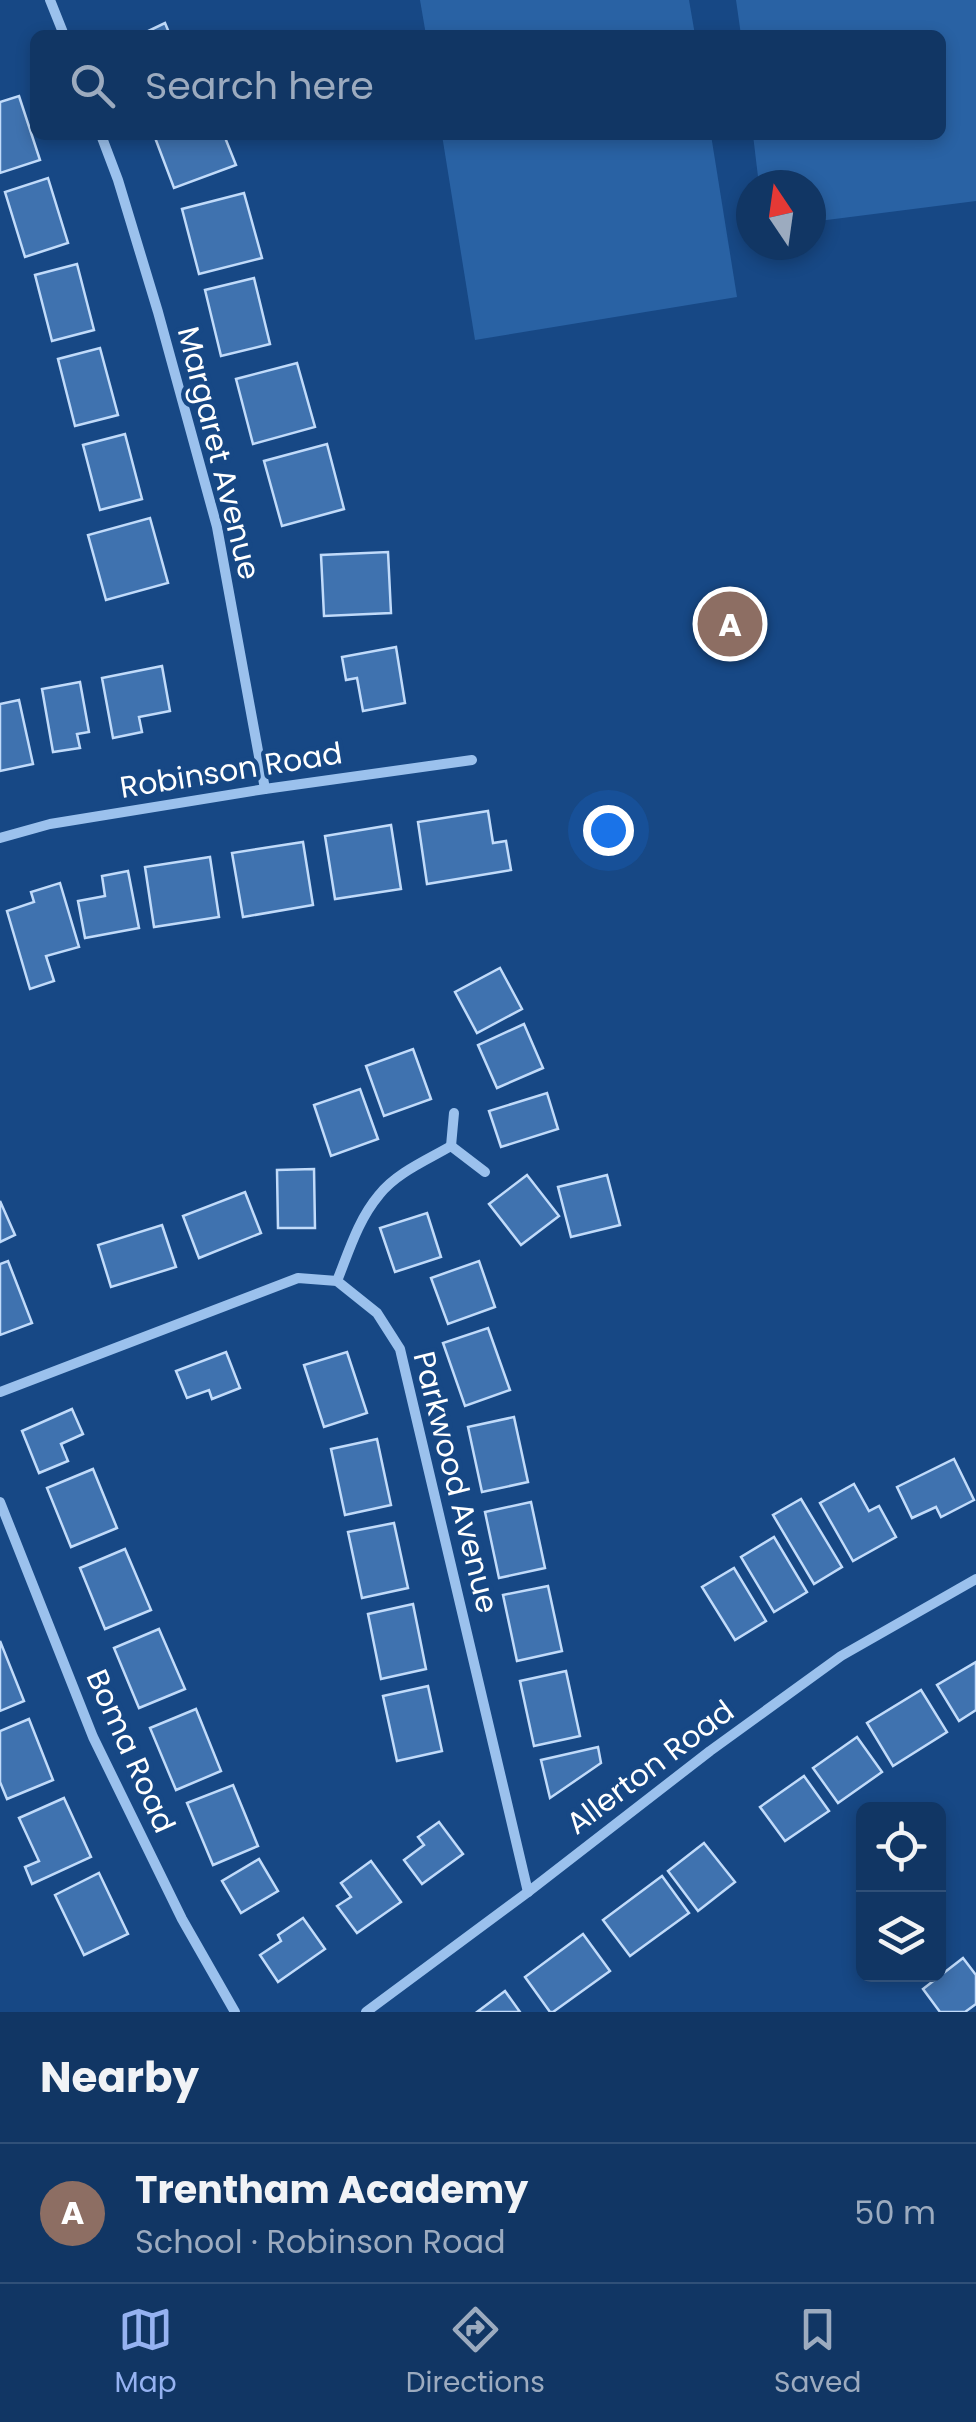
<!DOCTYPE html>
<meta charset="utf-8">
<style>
body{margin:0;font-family:Poppins,sans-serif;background:#1e416d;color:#f1f3f6}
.controls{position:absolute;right:30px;bottom:30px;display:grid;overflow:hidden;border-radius:15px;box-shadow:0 5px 15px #0003}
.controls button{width:90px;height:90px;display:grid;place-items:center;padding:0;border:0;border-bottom:2px solid #305078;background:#113664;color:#f1f3f6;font:50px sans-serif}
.compass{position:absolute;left:736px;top:170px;width:90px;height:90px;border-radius:50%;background:#113664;box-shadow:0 5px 15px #0003;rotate:347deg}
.you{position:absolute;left:608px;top:830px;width:35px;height:35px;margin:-25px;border:8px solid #fff;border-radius:50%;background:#1a73e8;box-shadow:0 0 0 15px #1a73e833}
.badge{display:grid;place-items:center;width:65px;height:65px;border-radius:50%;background:#95b2f1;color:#fff;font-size:32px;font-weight:700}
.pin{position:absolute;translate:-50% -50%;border:5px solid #fff;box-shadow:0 2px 10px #0006}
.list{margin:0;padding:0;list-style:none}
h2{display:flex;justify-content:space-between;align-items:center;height:130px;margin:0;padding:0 40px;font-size:42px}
h2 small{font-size:32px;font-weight:400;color:#9cabbf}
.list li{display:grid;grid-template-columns:65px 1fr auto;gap:30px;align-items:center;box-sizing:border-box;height:140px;padding:0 40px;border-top:2px solid #305078}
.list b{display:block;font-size:38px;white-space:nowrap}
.list p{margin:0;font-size:32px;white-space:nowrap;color:#9cabbf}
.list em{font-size:32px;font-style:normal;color:#9cabbf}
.icon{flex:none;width:55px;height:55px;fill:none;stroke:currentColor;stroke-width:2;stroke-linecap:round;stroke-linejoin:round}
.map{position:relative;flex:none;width:976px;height:2012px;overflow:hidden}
.search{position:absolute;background:#113664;box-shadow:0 5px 15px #0003;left:30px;right:30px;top:30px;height:110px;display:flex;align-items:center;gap:25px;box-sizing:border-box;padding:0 35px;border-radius:15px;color:#9cabbf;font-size:38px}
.sheet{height:270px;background:#113664}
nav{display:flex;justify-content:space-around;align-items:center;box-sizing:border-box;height:140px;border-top:2px solid #305078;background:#113664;font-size:28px;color:#9cabbf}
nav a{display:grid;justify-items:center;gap:5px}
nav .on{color:#95b2f1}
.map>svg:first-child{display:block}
.green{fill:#2962a4}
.building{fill:#3f72af;stroke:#c1dbfa;stroke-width:2.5}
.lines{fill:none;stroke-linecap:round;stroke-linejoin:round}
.street{stroke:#9bc1ed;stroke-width:10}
.labels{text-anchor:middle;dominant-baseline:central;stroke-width:9;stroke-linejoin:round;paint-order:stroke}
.street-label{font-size:30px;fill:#fff;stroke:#174885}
</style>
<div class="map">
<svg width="976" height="2012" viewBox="0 0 976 2012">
<rect width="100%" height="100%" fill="#174885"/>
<g class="green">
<polygon points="420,0 689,0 695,35 426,35"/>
<polygon points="736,0 976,0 976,201 811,222 811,185 759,185 753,135 941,135 941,35 741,35"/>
<polygon points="442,135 711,135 737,297 475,340"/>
</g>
<g class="building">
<polygon points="165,23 170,35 140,35"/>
<polygon points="19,96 40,160 0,173 0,102"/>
<polygon points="154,135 224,135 236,165 174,188"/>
<polygon points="48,178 68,243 25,257 5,192"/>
<polygon points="244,193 262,258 199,274 182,209"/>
<polygon points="77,264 94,330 52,341 35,275"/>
<polygon points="254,278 270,344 221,356 205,290"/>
<polygon points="100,348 118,415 75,426 58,359"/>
<polygon points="297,363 315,427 253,444 236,379"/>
<polygon points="125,434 142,499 100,510 83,445"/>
<polygon points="327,444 344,509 282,526 264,461"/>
<polygon points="150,518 168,583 106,600 88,535"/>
<polygon points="388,552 391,613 324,616 321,555"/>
<polygon points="396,647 405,703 363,711 357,678 346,680 342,657"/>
<polygon points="162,666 170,711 139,717 142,732 113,738 102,678"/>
<polygon points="80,682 89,732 77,734 80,748 53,752 42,689"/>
<polygon points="19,700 33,764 0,771 0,704"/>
<polygon points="488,811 493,843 506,841 511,870 427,884 418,822"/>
<polygon points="391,825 401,889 335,899 325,836"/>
<polygon points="303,842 313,905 243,917 232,853"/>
<polygon points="210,857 219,917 154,927 145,867"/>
<polygon points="128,871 139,928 85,938 78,901 105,896 102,876"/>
<polygon points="60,883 79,947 46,956 54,981 30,989 7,911 34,902 31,892"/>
<polygon points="500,968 522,1009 477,1033 455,992"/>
<polygon points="524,1024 543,1068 497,1088 478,1045"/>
<polygon points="413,1049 431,1099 384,1116 366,1066"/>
<polygon points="360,1089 378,1139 331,1156 314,1105"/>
<polygon points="547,1093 558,1129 501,1147 489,1111"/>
<polygon points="314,1169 315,1228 278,1228 277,1170"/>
<polygon points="527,1175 559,1216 521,1245 489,1204"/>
<polygon points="607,1175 620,1225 571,1237 558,1187"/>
<polygon points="245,1192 261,1233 199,1258 183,1216"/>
<polygon points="0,1201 15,1235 0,1242"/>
<polygon points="427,1213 441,1257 395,1272 380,1228"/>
<polygon points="162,1225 176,1267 111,1287 98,1245"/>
<polygon points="8,1261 32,1323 0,1335 0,1264"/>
<polygon points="479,1261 495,1307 448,1324 431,1278"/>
<polygon points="488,1328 510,1390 465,1406 443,1343"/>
<polygon points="226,1352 240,1388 212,1399 209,1390 187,1398 176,1371"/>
<polygon points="347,1352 367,1413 324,1427 304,1365"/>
<polygon points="72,1409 83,1434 61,1444 68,1461 39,1473 22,1431"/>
<polygon points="514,1417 528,1482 482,1492 468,1427"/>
<polygon points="377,1439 391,1505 345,1515 331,1449"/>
<polygon points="954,1459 974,1500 941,1517 936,1507 912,1518 897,1487"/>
<polygon points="93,1469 117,1528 71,1547 47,1488"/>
<polygon points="854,1484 869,1511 879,1506 896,1537 853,1561 820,1503"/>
<polygon points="801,1499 842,1567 814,1584 773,1515"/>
<polygon points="531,1502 545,1568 499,1578 485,1512"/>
<polygon points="394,1523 408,1588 362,1598 348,1532"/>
<polygon points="774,1537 807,1592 774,1612 741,1557"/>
<polygon points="125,1549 151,1610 105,1629 80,1568"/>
<polygon points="734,1568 766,1621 735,1640 702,1587"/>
<polygon points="548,1586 562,1651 517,1661 503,1595"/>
<polygon points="413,1604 426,1669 381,1679 368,1614"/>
<polygon points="159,1629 185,1689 139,1708 114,1648"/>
<polygon points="0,1641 24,1701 0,1711"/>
<polygon points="976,1662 976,1710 959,1721 937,1685"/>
<polygon points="566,1671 580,1736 534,1746 520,1681"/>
<polygon points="428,1686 442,1751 397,1761 383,1696"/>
<polygon points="921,1690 947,1732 893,1766 867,1723"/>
<polygon points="196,1709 221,1771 176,1790 150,1728"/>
<polygon points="29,1719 53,1780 7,1799 0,1782 0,1731"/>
<polygon points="857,1737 882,1772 838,1803 813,1768"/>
<polygon points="598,1747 601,1763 550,1798 541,1760"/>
<polygon points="804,1776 829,1811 785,1841 760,1807"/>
<polygon points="233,1785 258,1846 213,1865 187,1803"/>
<polygon points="64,1798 91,1857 32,1884 25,1867 39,1861 19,1818"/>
<polygon points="439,1822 463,1854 422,1884 404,1860 424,1845 418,1837"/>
<polygon points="704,1843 735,1882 698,1911 668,1871"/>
<polygon points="259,1859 278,1891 241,1913 222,1881"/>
<polygon points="371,1861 401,1902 357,1933 337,1906 351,1897 341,1883"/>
<polygon points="99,1873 128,1934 84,1955 55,1895"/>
<polygon points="662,1876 689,1913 630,1956 603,1920"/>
<polygon points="303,1918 325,1949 278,1982 260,1955 281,1941 278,1935"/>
<polygon points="583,1934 610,1971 553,2012 550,2012 525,1977"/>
<polygon points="963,1958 976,1975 976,2004 965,2012 940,2012 923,1989"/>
<polygon points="505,1991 520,2012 477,2012"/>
</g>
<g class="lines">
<g class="street">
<polyline points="50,0 64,35"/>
<polyline points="101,135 118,180 158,312 217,527 265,789"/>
<polyline points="0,838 50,824 265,789 472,760"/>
<polyline points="451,1146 454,1113"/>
<path d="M 337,1281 C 349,1251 358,1220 379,1195 C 396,1173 427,1160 451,1146 L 485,1172"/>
<polyline points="0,1392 298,1278 337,1281 377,1313 400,1349 528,1892"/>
<polyline points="0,1502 93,1737 182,1919 235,2012"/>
<polyline points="366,2012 528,1892 710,1751 841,1656 976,1579"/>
</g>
</g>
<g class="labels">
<g class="street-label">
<text transform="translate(219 453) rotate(76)">Margaret Avenue</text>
<text transform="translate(231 770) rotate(-9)">Robinson Road</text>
<text transform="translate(456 1482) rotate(76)">Parkwood Avenue</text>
<text transform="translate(131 1751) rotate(66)">Boma Road</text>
<text transform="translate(650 1767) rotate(-37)">Allerton Road</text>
</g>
</g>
</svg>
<div class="controls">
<button><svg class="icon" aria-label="locate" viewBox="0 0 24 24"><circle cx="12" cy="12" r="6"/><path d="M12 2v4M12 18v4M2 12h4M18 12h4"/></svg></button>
<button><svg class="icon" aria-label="layers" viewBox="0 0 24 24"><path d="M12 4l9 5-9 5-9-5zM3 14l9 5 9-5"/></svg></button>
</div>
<svg class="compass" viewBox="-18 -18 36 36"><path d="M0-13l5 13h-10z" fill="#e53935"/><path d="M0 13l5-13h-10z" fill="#9cabbf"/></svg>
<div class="you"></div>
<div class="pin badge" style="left:730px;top:624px;background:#8d6e63">A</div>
<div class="search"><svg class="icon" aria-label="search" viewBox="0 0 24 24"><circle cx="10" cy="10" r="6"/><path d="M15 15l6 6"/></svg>Search here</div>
</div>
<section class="sheet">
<h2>Nearby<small></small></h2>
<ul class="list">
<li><span class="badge" style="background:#8d6e63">A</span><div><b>Trentham Academy</b><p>School · Robinson Road</p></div><em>50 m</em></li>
</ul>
</section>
<nav>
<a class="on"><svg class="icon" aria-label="map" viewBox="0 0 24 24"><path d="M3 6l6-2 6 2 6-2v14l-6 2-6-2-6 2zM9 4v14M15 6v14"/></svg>Map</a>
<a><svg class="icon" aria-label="directions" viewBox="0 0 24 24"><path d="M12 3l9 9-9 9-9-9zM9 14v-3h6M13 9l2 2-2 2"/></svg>Directions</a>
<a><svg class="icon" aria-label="saved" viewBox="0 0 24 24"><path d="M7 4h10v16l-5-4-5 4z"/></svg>Saved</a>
</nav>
